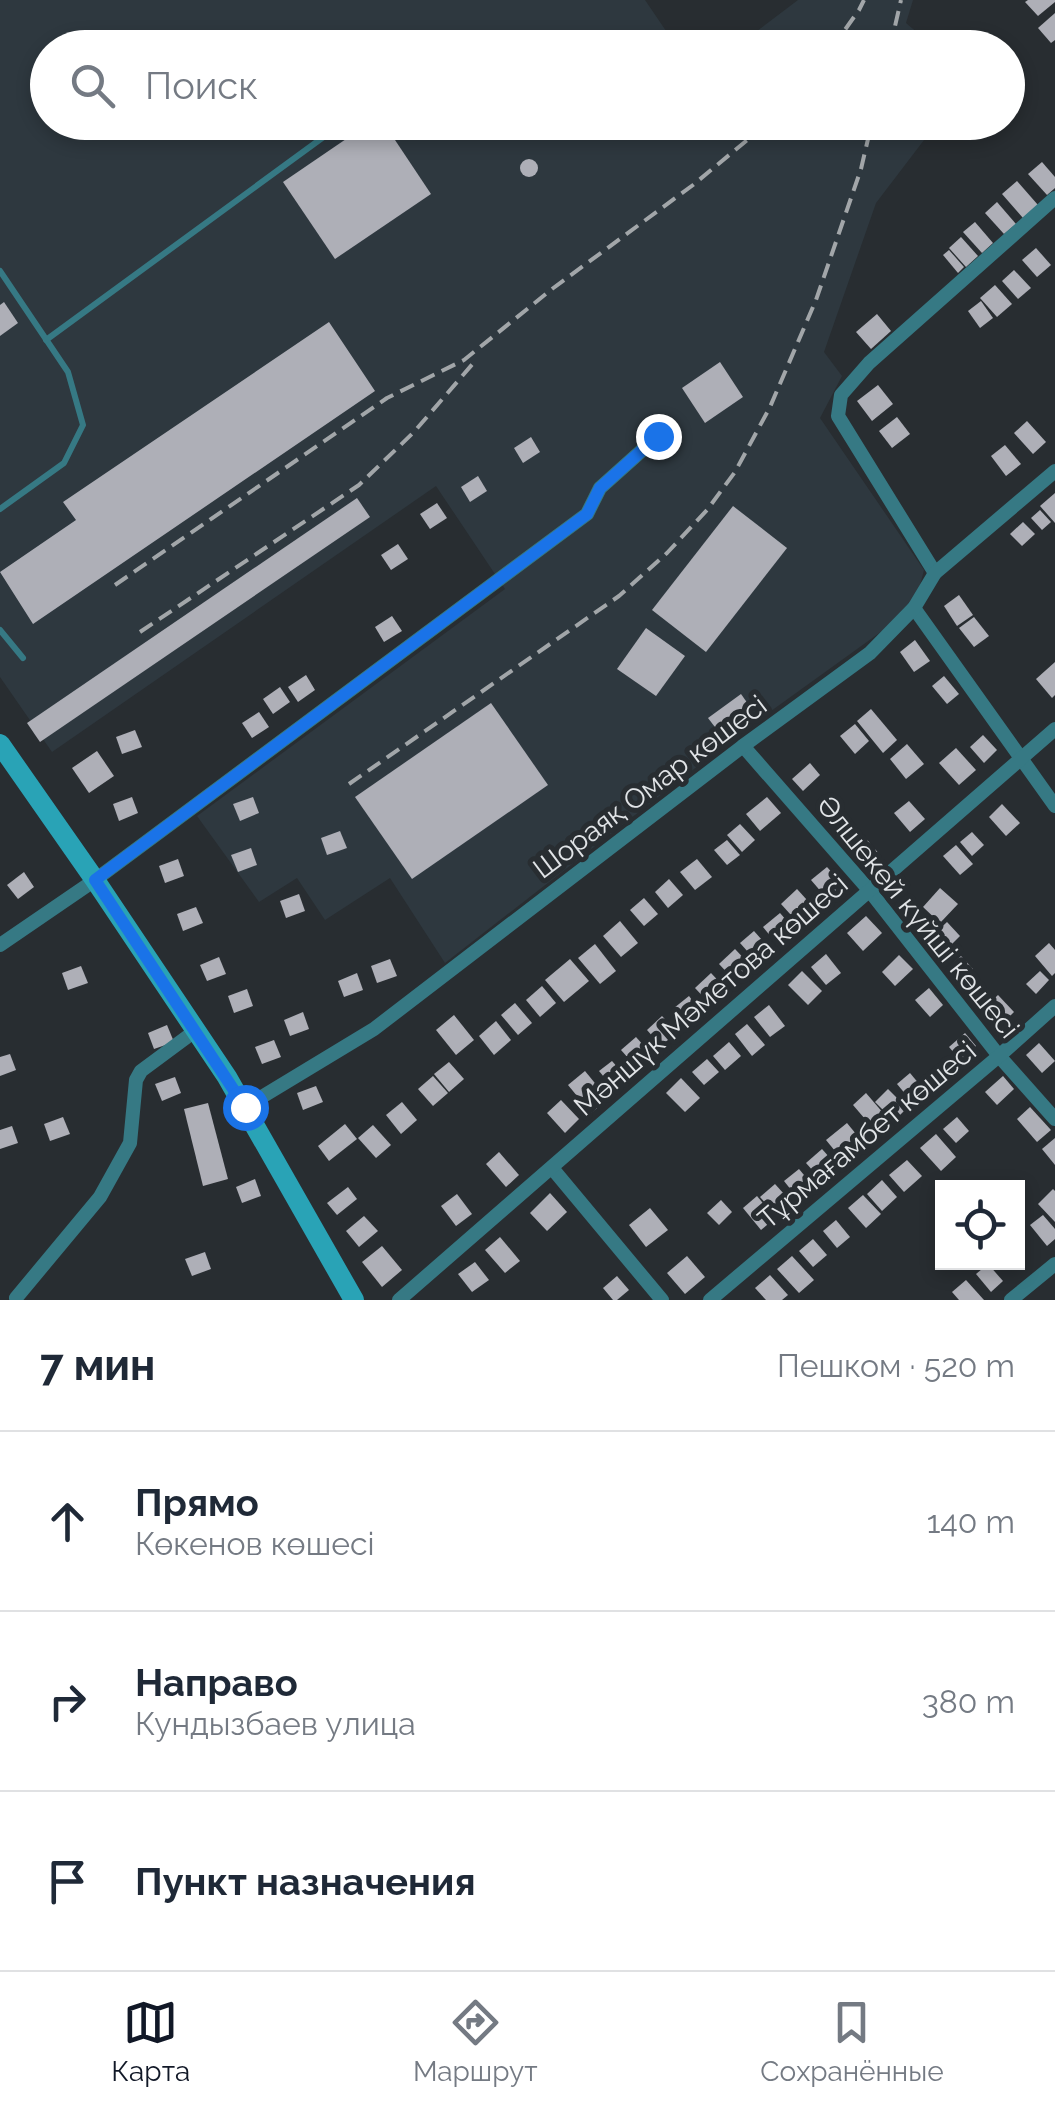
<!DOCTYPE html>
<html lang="ru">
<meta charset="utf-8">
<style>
body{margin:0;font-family:Raleway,sans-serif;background:#f6f6f7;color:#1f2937}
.controls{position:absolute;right:30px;bottom:30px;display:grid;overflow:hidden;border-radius:0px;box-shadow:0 5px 15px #0003}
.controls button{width:90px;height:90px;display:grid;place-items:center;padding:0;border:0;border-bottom:2px solid #e0e1e3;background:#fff;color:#1f2937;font:50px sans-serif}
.stop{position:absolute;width:30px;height:30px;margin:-22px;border:8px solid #1a73e8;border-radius:50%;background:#fff}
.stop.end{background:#1a73e8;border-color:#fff;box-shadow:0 2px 10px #0008}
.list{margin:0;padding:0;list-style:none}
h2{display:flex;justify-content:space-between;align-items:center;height:130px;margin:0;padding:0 40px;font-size:42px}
h2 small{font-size:32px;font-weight:400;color:#747a83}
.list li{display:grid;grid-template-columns:65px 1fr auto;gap:30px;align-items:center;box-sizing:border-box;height:180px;padding:0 40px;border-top:2px solid #e0e1e3}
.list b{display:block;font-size:38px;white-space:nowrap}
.list p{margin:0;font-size:32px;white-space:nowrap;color:#747a83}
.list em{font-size:32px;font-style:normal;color:#747a83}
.icon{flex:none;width:55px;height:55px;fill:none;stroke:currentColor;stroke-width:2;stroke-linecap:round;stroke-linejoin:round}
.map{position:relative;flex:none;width:1055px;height:1300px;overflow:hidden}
.search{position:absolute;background:#fff;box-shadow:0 5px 15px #0003;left:30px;right:30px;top:30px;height:110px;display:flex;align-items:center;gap:25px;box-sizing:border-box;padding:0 35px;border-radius:55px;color:#747a83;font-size:38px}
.sheet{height:670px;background:#fff}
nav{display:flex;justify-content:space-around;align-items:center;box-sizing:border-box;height:140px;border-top:2px solid #e0e1e3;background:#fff;font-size:28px;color:#747a83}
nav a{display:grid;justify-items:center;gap:5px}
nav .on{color:#111827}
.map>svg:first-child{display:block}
.built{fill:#2e383f}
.building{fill:#aeafb7}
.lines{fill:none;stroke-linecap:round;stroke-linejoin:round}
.lane{stroke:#367984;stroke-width:6}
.street{stroke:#367984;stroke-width:14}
.secondary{stroke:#29a3b6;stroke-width:20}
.rail{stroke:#a2a6a9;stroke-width:4;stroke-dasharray:15 8;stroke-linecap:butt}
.route{stroke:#1a73e8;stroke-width:12}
.labels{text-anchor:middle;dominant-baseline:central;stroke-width:10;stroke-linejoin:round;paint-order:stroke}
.street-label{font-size:28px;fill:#e1e4e7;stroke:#282d31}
</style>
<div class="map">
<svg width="1055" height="1300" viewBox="0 0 1055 1300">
<rect width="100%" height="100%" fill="#282d31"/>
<g class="built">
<polygon points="0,0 645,0 677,47 48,48 48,122 937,123 876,203 824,352 842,376 820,418 924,570 914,608 735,737 445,963 390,878 325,920 297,878 259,902 197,816 505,589 436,486 52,752 0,677"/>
<polygon points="798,0 913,0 906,23 934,47 736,47"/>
</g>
<g class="building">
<polygon points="1028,0 1055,0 1055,2 1038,16 1025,2"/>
<polygon points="1055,13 1055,40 1051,43 1038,28"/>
<polygon points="371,122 383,122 431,194 335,259 283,182"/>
<circle cx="529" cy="168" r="9"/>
<polygon points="1042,162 1055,177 1055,188 1047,195 1028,174"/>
<polygon points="1017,181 1038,205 1023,218 1002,194"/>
<polygon points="997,202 1016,224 1004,234 985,213"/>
<polygon points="975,222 993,243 982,253 963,232"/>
<polygon points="961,237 978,256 966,267 949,248"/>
<polygon points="1036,248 1051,265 1037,277 1022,260"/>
<polygon points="949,250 964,267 958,273 943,255"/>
<polygon points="1014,270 1031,288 1018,299 1002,281"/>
<polygon points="995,285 1012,304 997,317 980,298"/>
<polygon points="981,301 993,318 980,328 968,311"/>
<polygon points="4,302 18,323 0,336 0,305"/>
<polygon points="877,314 891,331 871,349 856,332"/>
<polygon points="329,322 375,391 33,624 0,572 76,520 63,502"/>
<polygon points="720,362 743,397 705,423 682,388"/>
<polygon points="878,385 893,404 872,421 857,401"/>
<polygon points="897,417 910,434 892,448 879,431"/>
<polygon points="1027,421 1046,442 1033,454 1014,433"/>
<polygon points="531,437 540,452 523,463 514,448"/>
<polygon points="1005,445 1021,464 1006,476 991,456"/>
<polygon points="478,476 487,491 470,502 461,487"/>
<polygon points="1055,493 1055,523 1040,506"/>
<polygon points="357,498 370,517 40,742 27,723"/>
<polygon points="437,503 447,518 430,529 420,514"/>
<polygon points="733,506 787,548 706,652 652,610"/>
<polygon points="1040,510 1051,522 1042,530 1031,518"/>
<polygon points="1023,522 1035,534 1022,546 1010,534"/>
<polygon points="398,544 408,559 391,570 381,555"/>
<polygon points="959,595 973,615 957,626 944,606"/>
<polygon points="392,616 402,631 384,642 375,627"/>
<polygon points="974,617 989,636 974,647 959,628"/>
<polygon points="646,628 685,656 656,696 617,669"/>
<polygon points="915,640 930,661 914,672 900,652"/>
<polygon points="1055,662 1055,695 1052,698 1036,679"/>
<polygon points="306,675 315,690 298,702 288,687"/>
<polygon points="944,676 959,694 947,704 932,686"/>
<polygon points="280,687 290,702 273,714 263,699"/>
<polygon points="741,694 753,711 721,735 708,718"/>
<polygon points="491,703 548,785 412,879 355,797"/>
<polygon points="871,709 897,740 883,753 857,721"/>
<polygon points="259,712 269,727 252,738 242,723"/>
<polygon points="855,724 869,741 855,754 840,736"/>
<polygon points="135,730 142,747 122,754 116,737"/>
<polygon points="983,735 997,750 984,763 970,747"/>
<polygon points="907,744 924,764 906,779 890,759"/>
<polygon points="956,748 976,770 959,785 939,763"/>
<polygon points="97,751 114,776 89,793 72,768"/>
<polygon points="810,763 820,775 803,791 792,779"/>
<polygon points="132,797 138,813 119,821 113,804"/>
<polygon points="253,797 259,813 240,821 233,804"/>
<polygon points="767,797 781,813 760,831 746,814"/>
<polygon points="909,801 925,819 910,832 894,813"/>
<polygon points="1002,804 1020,823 1006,836 989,817"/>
<polygon points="740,824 755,840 742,852 727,835"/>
<polygon points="340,831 347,848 327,855 321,838"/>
<polygon points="972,832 984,845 972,856 960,842"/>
<polygon points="863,835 880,855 865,867 849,848"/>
<polygon points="727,840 740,855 727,865 714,850"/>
<polygon points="956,845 973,864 960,875 943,856"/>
<polygon points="251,848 257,865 238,872 231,855"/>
<polygon points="178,859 184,876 165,883 159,866"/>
<polygon points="697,859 712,877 695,890 680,872"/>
<polygon points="827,867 845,887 829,901 811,880"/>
<polygon points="24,872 34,887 18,899 7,885"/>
<polygon points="669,879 683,895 668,908 655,892"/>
<polygon points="940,888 958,904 940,923 923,907"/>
<polygon points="797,889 817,911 801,926 781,904"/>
<polygon points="299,894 305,911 286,918 280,901"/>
<polygon points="644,898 658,914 644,926 630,910"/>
<polygon points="196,907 203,923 183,931 177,914"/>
<polygon points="780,913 793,928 776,943 763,927"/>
<polygon points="866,916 882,933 863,951 847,933"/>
<polygon points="620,921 638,943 621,957 603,936"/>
<polygon points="947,922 960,936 941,955 927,941"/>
<polygon points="754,931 771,950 757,962 740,943"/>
<polygon points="1049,943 1055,950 1055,973 1052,976 1035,956"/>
<polygon points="595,944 616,971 600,984 578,958"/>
<polygon points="735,949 751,966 735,981 719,964"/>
<polygon points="826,954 841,973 826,985 811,967"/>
<polygon points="899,955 913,969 895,986 882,972"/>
<polygon points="961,956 973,969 962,979 950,966"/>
<polygon points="219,957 226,974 207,981 200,965"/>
<polygon points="390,959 397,976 377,983 371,966"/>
<polygon points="570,959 589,981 564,1002 545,980"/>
<polygon points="81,966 88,983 68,990 62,973"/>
<polygon points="802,971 822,991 808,1005 788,985"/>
<polygon points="1040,971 1049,980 1036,994 1026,984"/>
<polygon points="357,973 363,990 344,997 338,981"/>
<polygon points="711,973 727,990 711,1005 695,988"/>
<polygon points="542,986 556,1003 540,1017 526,1000"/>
<polygon points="929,988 943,1005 930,1017 915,1000"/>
<polygon points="247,989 253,1006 234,1013 228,996"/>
<polygon points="998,995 1014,1012 1000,1026 984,1008"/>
<polygon points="689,996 701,1012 687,1024 674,1008"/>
<polygon points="515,1003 532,1023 518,1035 501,1015"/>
<polygon points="769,1005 785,1026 770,1037 754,1017"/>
<polygon points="303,1012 309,1029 290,1036 284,1020"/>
<polygon points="454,1015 474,1040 456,1055 436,1030"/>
<polygon points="662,1016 677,1032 661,1046 647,1030"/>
<polygon points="496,1021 511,1040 494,1055 479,1036"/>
<polygon points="747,1024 765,1045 752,1056 735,1034"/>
<polygon points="167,1025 174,1042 154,1049 148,1033"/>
<polygon points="965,1033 976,1046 960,1060 949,1047"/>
<polygon points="636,1037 652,1055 637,1068 621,1050"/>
<polygon points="274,1040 281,1057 262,1064 255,1047"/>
<polygon points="729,1042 741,1056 725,1070 713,1056"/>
<polygon points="1039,1043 1055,1061 1042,1073 1026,1055"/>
<polygon points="10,1054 16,1070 0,1076 0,1057"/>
<polygon points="707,1059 719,1072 704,1085 692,1072"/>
<polygon points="612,1061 627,1078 614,1089 599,1071"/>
<polygon points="449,1062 464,1079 449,1092 434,1074"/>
<polygon points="585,1071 608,1099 591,1113 568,1085"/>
<polygon points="910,1073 925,1091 912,1102 897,1084"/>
<polygon points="433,1076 448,1093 433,1106 418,1089"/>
<polygon points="1003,1076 1014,1089 997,1105 985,1092"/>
<polygon points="175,1077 181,1093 162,1101 155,1084"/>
<polygon points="681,1078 700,1098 685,1112 666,1093"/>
<polygon points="316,1086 323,1102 303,1110 297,1093"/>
<polygon points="888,1089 907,1108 894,1121 875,1102"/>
<polygon points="866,1093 890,1121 877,1133 853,1105"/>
<polygon points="561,1100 579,1119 565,1133 547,1113"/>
<polygon points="402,1102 417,1120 401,1134 386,1115"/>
<polygon points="208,1103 228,1179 203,1186 184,1109"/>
<polygon points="1030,1107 1051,1130 1037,1142 1017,1119"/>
<polygon points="63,1117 70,1134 50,1141 44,1124"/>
<polygon points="957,1117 969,1131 956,1143 943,1129"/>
<polygon points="847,1123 865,1145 844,1162 826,1140"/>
<polygon points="345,1124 357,1139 329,1161 318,1146"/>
<polygon points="373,1125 391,1145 376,1158 358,1138"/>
<polygon points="12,1126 18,1143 0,1149 0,1130"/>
<polygon points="936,1134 956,1157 941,1171 920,1148"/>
<polygon points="1055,1138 1055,1165 1042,1149"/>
<polygon points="822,1149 838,1167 822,1181 806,1163"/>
<polygon points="499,1152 519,1175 506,1187 486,1164"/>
<polygon points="907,1160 922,1176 904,1192 889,1175"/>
<polygon points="799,1169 814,1187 799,1200 784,1181"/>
<polygon points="255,1179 261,1196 242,1203 236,1187"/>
<polygon points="882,1180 897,1197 882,1211 867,1194"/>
<polygon points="775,1184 793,1204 778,1217 760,1197"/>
<polygon points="348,1187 357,1199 337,1215 327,1203"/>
<polygon points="1053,1189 1055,1191 1055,1222 1038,1204"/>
<polygon points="550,1193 567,1212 547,1231 530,1213"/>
<polygon points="457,1194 472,1214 456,1226 441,1206"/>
<polygon points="863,1195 881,1214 866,1228 848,1208"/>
<polygon points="757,1196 775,1218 761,1230 743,1208"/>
<polygon points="721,1200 732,1212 719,1225 707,1213"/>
<polygon points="650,1208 668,1230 646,1247 629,1225"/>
<polygon points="1043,1215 1055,1229 1055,1239 1047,1246 1030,1225"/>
<polygon points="364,1216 378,1231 359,1247 346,1231"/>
<polygon points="836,1220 850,1237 837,1248 823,1231"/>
<polygon points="500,1237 520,1261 505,1273 485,1250"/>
<polygon points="813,1239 827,1255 813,1267 799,1251"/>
<polygon points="382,1246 402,1270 382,1287 362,1262"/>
<polygon points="205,1252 211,1269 192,1276 185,1259"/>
<polygon points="687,1256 705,1277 685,1294 667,1273"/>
<polygon points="792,1256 814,1280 799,1293 777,1269"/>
<polygon points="475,1262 489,1280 472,1292 458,1274"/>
<polygon points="988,1264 1003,1281 991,1292 976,1274"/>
<polygon points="770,1275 788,1295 782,1300 766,1300 755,1288"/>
<polygon points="617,1276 629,1290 617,1300 613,1300 603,1288"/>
<polygon points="966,1280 984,1300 959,1300 952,1292"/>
</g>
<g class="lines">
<g class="lane">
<polyline points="0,271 68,372 83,425 64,463 0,509"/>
<polyline points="46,340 344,122"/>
<polyline points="0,630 23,658"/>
</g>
<g class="street">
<polyline points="935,573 838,416 841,395 869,363 1055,198"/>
<polyline points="914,608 1055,806"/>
<polyline points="743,746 869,890 999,1056 1055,1119"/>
<polyline points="0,945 95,880 587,514 600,488 658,436"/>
<polyline points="245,1107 374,1029 743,746 870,653 914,608 935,573 1055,471"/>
<polyline points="552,1168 662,1300"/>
<polyline points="16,1298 100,1197 130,1143 136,1080 141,1071 195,1031"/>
<polyline points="399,1300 1055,729"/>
<polyline points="710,1300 999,1056 1055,1006"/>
<polyline points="1011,1300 1055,1264"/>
</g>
<polyline class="secondary" points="0,744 95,880 227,1077 354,1300"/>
<g class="rail">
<polyline points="832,48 859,10 864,0"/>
<polyline points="890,48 901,0"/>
<polyline points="115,585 387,398 464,360 552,289 693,185 769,122"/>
<polyline points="140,632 359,485 414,432 476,360"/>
<polyline points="349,784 619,596 667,553 707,510 735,472 770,407 816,300 861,169 872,122"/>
</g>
</g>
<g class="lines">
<polyline class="route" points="245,1107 95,880 587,514 600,488 658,436"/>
</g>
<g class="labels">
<g class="street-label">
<text transform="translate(650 787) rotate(-37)">Шораяқ Омар көшесі</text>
<text transform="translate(918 917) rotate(51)">Әлшекей күйші көшесі</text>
<text transform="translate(711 995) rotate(-41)">Мәншүк Мәметова көшесі</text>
<text transform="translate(867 1135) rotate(-40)">Тұрмағамбет көшесі</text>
</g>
</g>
</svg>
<div class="controls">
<button><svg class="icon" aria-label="locate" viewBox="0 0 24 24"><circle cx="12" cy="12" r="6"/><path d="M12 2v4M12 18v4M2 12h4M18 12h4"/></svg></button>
</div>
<div class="stop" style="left:245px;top:1107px"></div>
<div class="stop end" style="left:658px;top:436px"></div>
<div class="search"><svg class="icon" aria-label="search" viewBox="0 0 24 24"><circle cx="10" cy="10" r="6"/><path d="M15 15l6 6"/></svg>Поиск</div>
</div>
<section class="sheet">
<h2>7 мин<small>Пешком · 520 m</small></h2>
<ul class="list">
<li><svg class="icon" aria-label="ahead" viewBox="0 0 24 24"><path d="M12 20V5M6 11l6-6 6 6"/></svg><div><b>Прямо</b><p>Көкенов көшесі</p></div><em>140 m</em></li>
<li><svg class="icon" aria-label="right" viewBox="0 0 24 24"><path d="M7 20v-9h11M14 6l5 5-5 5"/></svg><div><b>Направо</b><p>Кундызбаев улица</p></div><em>380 m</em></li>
<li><svg class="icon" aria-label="arrive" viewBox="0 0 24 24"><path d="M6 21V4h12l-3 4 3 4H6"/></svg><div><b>Пункт назначения</b></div></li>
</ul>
</section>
<nav>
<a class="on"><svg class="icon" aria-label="map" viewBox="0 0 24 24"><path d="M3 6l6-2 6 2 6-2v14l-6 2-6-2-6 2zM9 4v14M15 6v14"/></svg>Карта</a>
<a><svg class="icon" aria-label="directions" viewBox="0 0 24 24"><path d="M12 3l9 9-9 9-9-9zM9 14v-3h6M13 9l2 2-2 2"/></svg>Маршрут</a>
<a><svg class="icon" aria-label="saved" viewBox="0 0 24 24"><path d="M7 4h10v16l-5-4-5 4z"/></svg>Сохранённые</a>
</nav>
